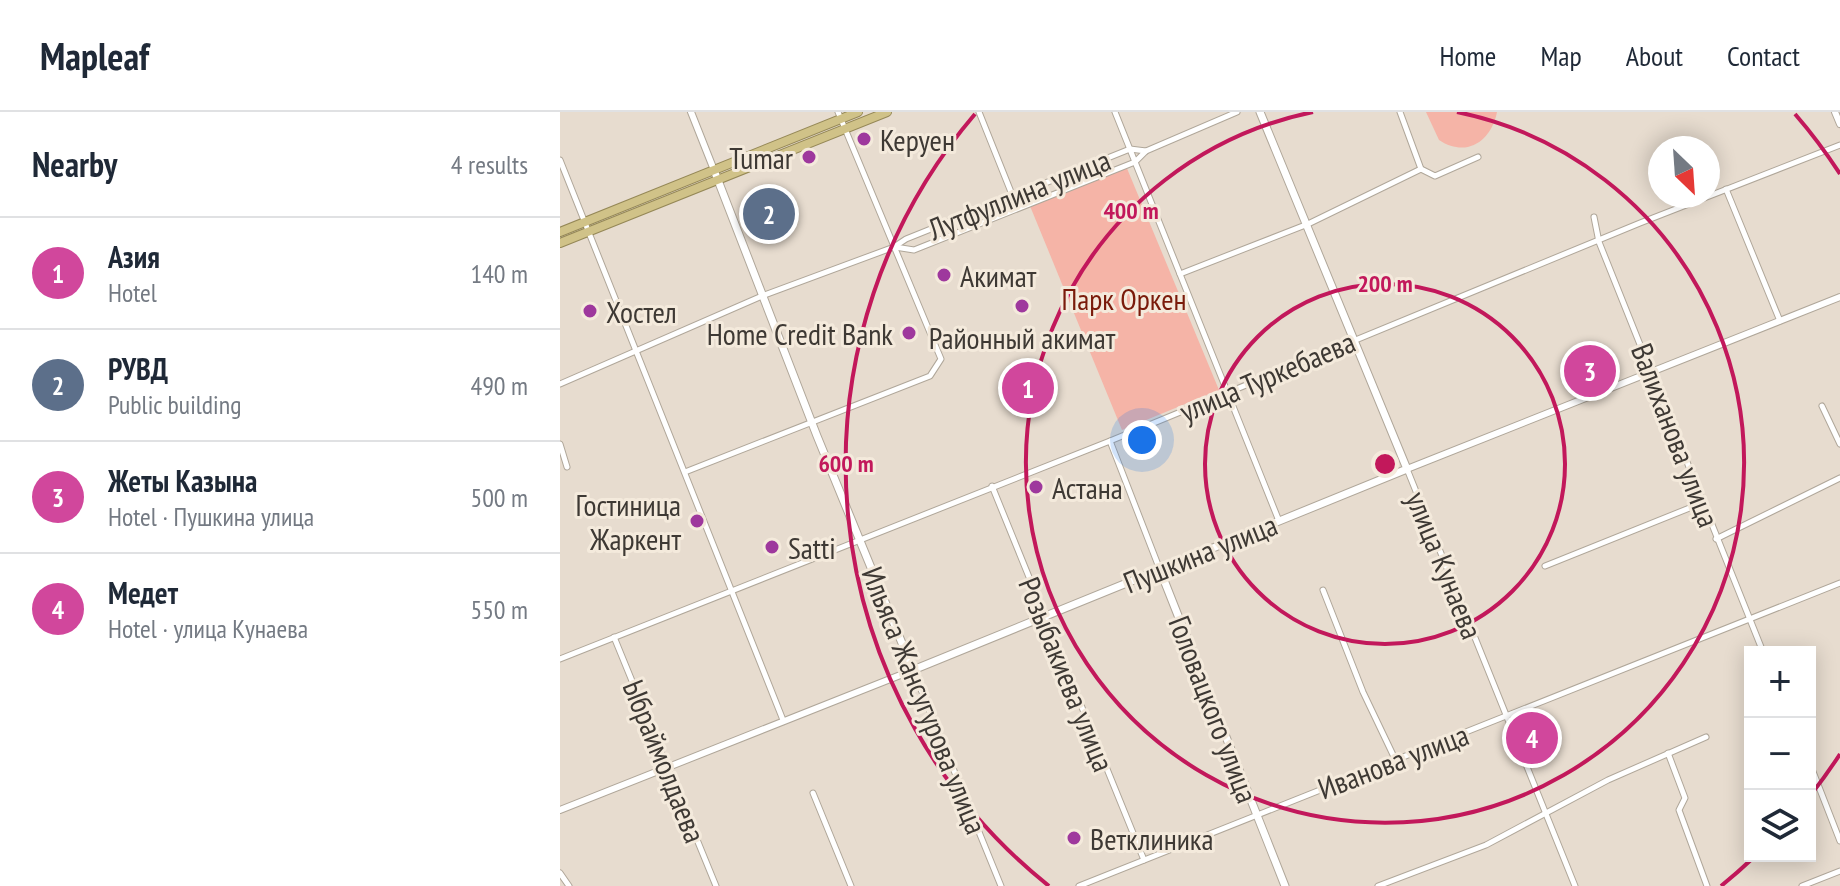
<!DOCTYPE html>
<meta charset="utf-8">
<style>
body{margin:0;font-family:"PT Sans Narrow",sans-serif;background:#f6f6f7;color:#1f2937}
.controls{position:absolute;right:24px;bottom:24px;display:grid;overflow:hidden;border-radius:0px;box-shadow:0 4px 20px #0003}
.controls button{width:72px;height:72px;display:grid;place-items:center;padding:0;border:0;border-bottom:2px solid #e0e1e3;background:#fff;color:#1f2937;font:40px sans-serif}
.compass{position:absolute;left:1088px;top:24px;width:72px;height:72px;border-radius:50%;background:#fff;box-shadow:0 4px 20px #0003;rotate:155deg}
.you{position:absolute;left:582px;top:328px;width:28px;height:28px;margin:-20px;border:6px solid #fff;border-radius:50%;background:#1a73e8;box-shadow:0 0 0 12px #1a73e833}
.badge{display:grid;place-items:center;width:52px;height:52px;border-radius:50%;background:#9e389d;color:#fff;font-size:26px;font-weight:700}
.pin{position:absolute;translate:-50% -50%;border:4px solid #fff;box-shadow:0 2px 8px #0006}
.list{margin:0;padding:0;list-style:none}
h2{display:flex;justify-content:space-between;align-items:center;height:104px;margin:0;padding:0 32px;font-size:34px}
h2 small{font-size:26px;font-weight:400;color:#747a83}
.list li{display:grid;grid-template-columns:52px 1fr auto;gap:24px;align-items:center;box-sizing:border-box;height:112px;padding:0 32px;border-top:2px solid #e0e1e3}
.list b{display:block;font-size:30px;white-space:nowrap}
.list p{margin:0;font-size:26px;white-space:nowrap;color:#747a83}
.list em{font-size:26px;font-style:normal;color:#747a83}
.icon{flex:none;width:44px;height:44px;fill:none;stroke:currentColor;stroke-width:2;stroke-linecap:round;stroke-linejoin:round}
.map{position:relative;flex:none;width:1280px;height:774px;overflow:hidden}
header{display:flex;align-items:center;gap:48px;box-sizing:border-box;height:112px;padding:0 40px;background:#fff;border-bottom:2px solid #e0e1e3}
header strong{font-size:38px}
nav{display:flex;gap:44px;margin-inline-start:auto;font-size:28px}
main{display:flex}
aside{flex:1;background:#fff}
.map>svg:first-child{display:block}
.green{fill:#f5b4a7}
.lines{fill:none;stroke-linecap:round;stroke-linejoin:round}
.minor-casing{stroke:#b0a79a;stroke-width:7}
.tertiary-casing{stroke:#b0a79a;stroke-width:8}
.secondary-casing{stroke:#b0a79a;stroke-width:9}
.trunk-casing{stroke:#958857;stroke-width:10}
.minor{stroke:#fff;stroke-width:5}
.tertiary{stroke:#fff;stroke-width:6}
.secondary{stroke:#fff;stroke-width:7}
.trunk{stroke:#d0c288;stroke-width:8}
.ring{fill:none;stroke:#c2185b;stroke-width:4}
.poi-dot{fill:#9e389d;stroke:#f4eadc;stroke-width:3}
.labels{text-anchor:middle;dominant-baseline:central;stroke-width:6;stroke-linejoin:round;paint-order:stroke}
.poi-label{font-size:30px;fill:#3e3934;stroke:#f4eadc;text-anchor:start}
.street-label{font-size:30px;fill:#3e3934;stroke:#f4eadc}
.park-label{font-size:30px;fill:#7a1b0b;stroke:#f4eadc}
.centre{fill:#c2185b;stroke:#f4eadc;stroke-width:4}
.ring-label{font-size:24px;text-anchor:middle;font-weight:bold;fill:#c2185b;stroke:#f4eadc;stroke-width:6;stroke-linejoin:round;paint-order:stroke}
</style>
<header>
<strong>Mapleaf</strong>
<nav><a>Home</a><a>Map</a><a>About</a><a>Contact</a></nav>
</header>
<main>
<aside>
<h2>Nearby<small>4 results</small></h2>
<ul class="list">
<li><span class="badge" style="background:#d1479c">1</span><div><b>Азия</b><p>Hotel</p></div><em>140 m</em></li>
<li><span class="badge" style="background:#5c6f8a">2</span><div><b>РУВД</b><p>Public building</p></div><em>490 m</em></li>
<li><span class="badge" style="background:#d1479c">3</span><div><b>Жеты Казына</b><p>Hotel · Пушкина улица</p></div><em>500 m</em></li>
<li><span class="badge" style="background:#d1479c">4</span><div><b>Медет</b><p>Hotel · улица Кунаева</p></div><em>550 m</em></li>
</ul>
</aside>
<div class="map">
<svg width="1280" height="774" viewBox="0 0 1280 774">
<rect width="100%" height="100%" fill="#e7dccf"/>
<g class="green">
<path d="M 866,0 L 937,0 C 931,30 906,46 879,28 Z"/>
<polygon points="566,54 659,278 562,318 470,94"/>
</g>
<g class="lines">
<defs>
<g id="minor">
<polyline points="419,0 457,95"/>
<polyline points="555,0 719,409"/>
<polyline points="840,0 861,57"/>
<polyline points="0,48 223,608"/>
<polyline points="861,57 875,64 918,45"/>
<polyline points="1166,77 1220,209"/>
<polyline points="1034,105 1039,130 1203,540"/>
<polyline points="335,135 354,138 575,50 586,39 677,0"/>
<polyline points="620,162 748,112 861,57"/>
<polyline points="0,272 202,184 334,135 346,127 570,37 586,39"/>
<polyline points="1262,294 1280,332"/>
<polyline points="550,329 600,458"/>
<polyline points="0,332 7,355"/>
<polyline points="847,357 1015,774"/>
<polyline points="125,360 370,264 381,247 278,0"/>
<polyline points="432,374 584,748"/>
<polyline points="1156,427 1280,366"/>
<polyline points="985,454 1142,391"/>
<polyline points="763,478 803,580 835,647"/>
<polyline points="54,525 156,774"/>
<polyline points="0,547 550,329 1080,111 1280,33"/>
<polyline points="353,558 441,774"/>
<polyline points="1108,641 1125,686 1119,698 1147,774"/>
<polyline points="1250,652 1280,729"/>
<polyline points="253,681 291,774"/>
<polyline points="0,761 9,774"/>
<polyline points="519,774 1280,471"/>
<polyline points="818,774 926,733 1048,668 1146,625"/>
<polyline points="1242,774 1280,759"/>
</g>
<g id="tertiary">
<polyline points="131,0 154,58"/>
<polyline points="1275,0 1280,12"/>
<polyline points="847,357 1280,185"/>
<polyline points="0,698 353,558"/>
</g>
<g id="secondary">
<polyline points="154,58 257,324 353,558 847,357 700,0"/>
<polyline points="600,458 725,774"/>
</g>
<g id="trunk">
<polyline points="0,120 298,0"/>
<polyline points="0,131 327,0"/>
</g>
</defs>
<use href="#minor" class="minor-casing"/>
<use href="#tertiary" class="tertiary-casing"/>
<use href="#secondary" class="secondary-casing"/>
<use href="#trunk" class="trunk-casing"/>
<use href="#minor" class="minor"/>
<use href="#tertiary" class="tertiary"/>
<use href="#secondary" class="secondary"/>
<use href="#trunk" class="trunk"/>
</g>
<g class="ring">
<circle cx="825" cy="352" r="180"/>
<path d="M897 0A359 359 0 1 1 753 0"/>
<path d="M1280 642A539 539 0 0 1 1253 680M1193 746A539 539 0 0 1 1161 774M489 774A539 539 0 0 1 415 2M1235 2A539 539 0 0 1 1280 62"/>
</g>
<g class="poi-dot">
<circle cx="304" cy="27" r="8"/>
<circle cx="249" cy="45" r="8"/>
<circle cx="384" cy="163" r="8"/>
<circle cx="462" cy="194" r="8"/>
<circle cx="30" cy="199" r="8"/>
<circle cx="349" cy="221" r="8"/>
<circle cx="476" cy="375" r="8"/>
<circle cx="137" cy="409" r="8"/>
<circle cx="212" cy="435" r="8"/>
<circle cx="514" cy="726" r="8"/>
</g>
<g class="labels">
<g class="poi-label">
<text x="320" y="27">Керуен</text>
<text x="233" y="45" text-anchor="end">Tumar</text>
<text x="400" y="163">Акимат</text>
<text x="46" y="199">Хостел</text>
<text x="333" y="221" text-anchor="end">Home Credit Bank</text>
<text x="462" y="225" text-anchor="middle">Районный акимат</text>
<text x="492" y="375">Астана</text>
<text x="121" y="392" text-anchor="end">Гостиница<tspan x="121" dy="34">Жаркент</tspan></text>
<text x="228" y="435">Satti</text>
<text x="530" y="726">Ветклиника</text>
</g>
<g class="street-label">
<text transform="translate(459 82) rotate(-22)">Лутфуллина улица</text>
<text transform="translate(707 264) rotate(-23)">улица Туркебаева</text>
<text transform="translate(1116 323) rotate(69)">Валиханова улица</text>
<text transform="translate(640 441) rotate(-22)">Пушкина улица</text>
<text transform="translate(885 453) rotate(68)">улица Кунаева</text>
<text transform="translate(507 562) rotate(68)">Розыбакиева улица</text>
<text transform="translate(365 588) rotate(68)">Ильяса Жансугурова улица</text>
<text transform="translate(654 597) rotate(69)">Головацкого улица</text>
<text transform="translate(105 649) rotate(68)">Ыбраймолдаева</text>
<text transform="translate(833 649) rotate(-21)">Иванова улица</text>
</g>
<g class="park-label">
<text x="564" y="186">Парк Оркен</text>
</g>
</g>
<circle cx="825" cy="352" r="12" class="centre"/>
<g class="ring-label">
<text x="571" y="107">400 m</text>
<text x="825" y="180">200 m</text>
<text x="286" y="360">600 m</text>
</g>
</svg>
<div class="controls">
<button>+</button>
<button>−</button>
<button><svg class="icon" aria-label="layers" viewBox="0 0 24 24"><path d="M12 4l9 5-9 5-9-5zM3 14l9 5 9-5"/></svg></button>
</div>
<svg class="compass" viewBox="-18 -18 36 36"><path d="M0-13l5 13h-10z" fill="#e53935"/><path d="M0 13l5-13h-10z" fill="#747a83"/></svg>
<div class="you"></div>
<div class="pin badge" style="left:468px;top:276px;background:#d1479c">1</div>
<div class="pin badge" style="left:209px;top:102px;background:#5c6f8a">2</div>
<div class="pin badge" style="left:1030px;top:259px;background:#d1479c">3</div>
<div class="pin badge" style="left:972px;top:626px;background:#d1479c">4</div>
</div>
</main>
